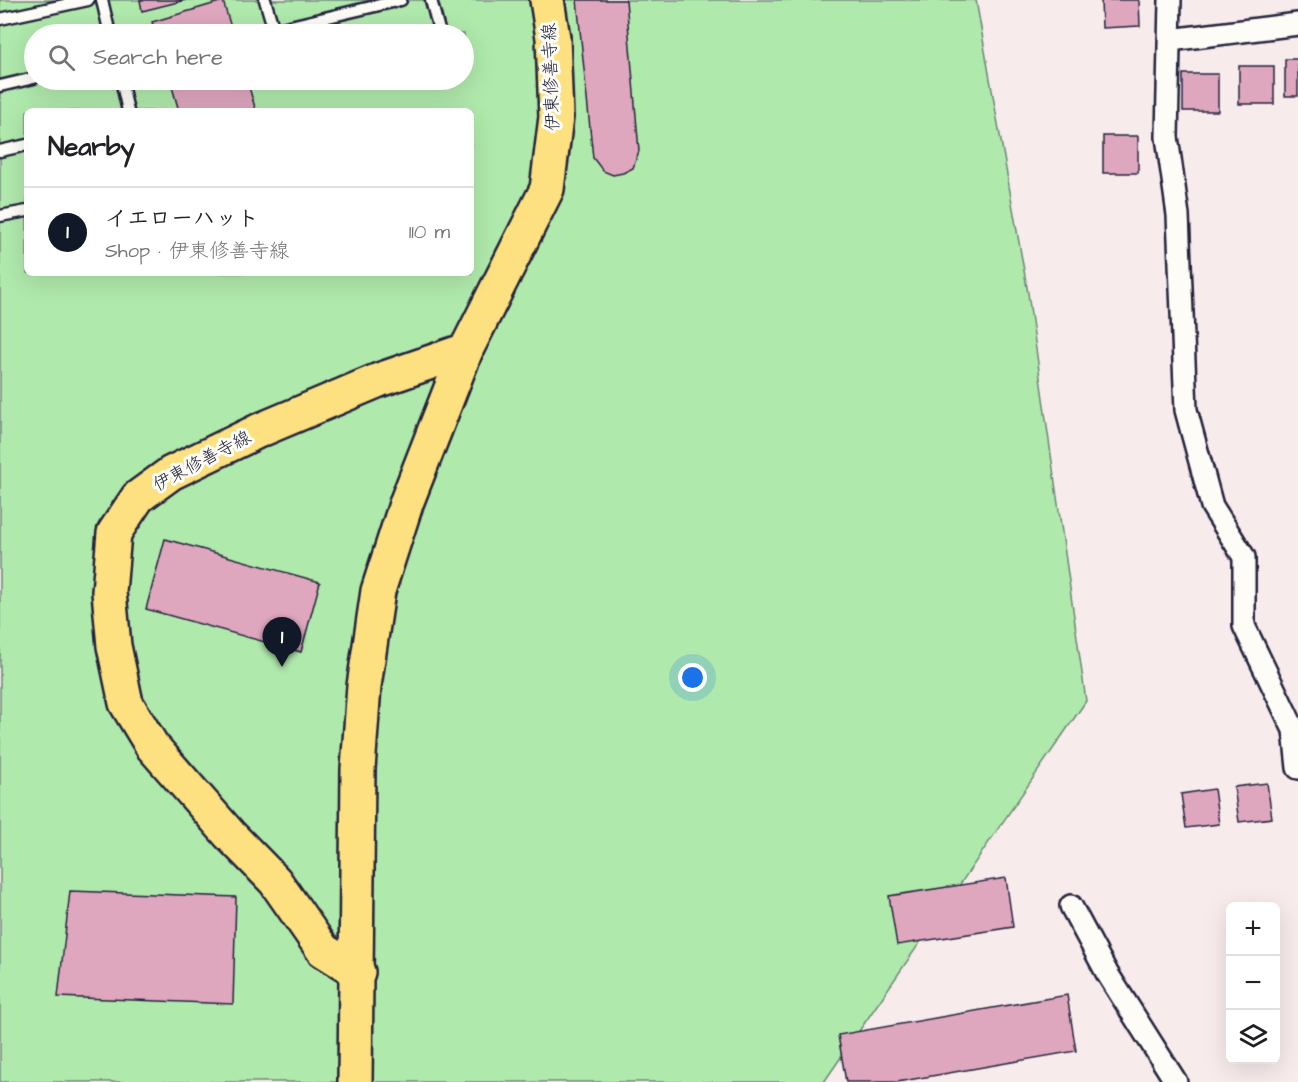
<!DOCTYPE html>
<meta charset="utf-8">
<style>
body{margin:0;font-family:"Architects Daughter","Klee One",sans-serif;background:#f2f2f2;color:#202124}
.controls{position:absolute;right:18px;bottom:18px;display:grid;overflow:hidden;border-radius:9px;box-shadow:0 6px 24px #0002}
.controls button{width:54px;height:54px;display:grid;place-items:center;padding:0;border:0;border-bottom:2px solid #e0e0e0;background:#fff;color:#202124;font:30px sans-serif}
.you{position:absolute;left:693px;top:678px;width:21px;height:21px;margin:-15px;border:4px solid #fff;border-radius:50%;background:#1a73e8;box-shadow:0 0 0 9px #1a73e833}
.badge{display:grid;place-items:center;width:39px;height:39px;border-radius:50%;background:#111827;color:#fff;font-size:20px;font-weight:700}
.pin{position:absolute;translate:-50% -50px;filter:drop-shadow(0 2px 3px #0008)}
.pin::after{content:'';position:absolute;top:32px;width:21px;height:18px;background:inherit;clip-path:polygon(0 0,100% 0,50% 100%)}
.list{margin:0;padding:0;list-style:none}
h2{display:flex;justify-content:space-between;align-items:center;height:78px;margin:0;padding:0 24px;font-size:26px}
h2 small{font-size:20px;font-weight:400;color:#757577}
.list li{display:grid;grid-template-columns:39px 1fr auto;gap:18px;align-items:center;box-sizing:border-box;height:90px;padding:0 24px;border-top:2px solid #e0e0e0}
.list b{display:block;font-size:22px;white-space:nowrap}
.list p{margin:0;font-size:20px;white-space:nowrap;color:#757577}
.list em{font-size:20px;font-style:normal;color:#757577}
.icon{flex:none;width:33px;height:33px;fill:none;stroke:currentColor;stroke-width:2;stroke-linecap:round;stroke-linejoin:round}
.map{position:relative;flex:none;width:1298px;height:1082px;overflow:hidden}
.search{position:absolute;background:#fff;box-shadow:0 6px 24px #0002;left:24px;top:24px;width:450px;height:66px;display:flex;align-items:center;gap:15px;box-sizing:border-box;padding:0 21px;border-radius:33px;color:#757577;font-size:22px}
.panel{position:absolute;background:#fff;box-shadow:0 6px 24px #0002;left:24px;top:108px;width:450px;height:168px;border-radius:9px}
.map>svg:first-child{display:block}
.green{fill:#b0e9ac;stroke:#698674;stroke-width:1.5;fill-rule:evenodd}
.building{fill:#dea7be;stroke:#22223b;stroke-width:1.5}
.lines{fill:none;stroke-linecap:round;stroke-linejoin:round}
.service-casing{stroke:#22223b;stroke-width:15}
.minor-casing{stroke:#22223b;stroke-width:26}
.primary-casing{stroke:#22223b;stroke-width:38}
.service{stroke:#fdfcf7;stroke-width:10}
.minor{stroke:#fdfcf7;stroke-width:21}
.primary{stroke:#fde080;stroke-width:33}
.labels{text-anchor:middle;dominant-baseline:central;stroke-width:6;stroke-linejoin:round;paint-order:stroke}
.street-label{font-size:18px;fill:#22223b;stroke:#fdfcf7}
</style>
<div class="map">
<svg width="1298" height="1082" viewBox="0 0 1298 1082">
<rect width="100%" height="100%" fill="#f7ebec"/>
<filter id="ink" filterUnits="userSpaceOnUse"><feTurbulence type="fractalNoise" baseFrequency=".0167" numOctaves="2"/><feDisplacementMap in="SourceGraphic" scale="12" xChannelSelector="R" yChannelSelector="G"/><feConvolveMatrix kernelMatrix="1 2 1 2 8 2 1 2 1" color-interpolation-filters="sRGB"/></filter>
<g filter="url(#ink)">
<path class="green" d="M 0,0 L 976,0 L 1028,293 L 1086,701 L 824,1082 L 0,1082 ZM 34,34 L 464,34 L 464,80 L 34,80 ZM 27,111 L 471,111 L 471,273 L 27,273 Z"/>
<g class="building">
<polygon points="140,0 186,0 142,11"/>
<polygon points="577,0 626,0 639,151 633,168 623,173 613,175 603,171 593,158"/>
<polygon points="1101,0 1139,0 1140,26 1102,28"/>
<polygon points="223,1 233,34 156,34 152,22"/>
<rect x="1285" y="59" width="13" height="37"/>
<rect x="1239" y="66" width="35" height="38"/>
<rect x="1183" y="74" width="35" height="37"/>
<polygon points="170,80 247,80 256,111 179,111"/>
<rect x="1103" y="136" width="35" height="37"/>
<polygon points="165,539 320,582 301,652 146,609"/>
<polygon points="1267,783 1272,818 1239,822 1234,787"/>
<polygon points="1214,789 1219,824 1186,828 1181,794"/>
<polygon points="1006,878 1013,927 897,945 889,896"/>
<polygon points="70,891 236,897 233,1004 58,997"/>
<polygon points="1067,995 1076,1051 897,1082 846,1082 838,1035"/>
</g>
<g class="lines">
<defs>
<g id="service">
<polyline points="102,0 110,34"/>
<polyline points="265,0 275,34"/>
<polyline points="431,0 440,34"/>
<polyline points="0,19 88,0"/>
<polyline points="273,30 401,0"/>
<polyline points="121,80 128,111"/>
<polyline points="287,80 292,80"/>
<polyline points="0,86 34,78"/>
<polyline points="0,151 27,145"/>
<polyline points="0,216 27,211"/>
</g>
<g id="minor">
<polyline points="1170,0 1167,137 1178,215 1186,410 1212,506 1244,557 1244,626 1294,730 1298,768"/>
<polyline points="1170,40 1298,24"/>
<polyline points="1071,906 1107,973 1176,1082"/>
</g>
<g id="primary">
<polyline points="358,972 323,950 275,881 230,835 152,746 126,703 114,646 109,592 114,533 138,497 171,473 258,431 379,380 466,350"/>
<polyline points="355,1082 358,769 364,686 378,591 407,501 466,350 547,189 556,117 553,38 547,0"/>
</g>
</defs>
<use href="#service" class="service-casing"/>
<use href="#minor" class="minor-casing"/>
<use href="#primary" class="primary-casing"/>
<use href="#service" class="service"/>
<use href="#minor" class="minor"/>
<use href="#primary" class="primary"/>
</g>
</g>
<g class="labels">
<g class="street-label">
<text transform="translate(551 77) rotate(-92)">伊東修善寺線</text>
<text transform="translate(202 461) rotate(-28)">伊東修善寺線</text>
</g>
</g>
</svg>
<div class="controls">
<button>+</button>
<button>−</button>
<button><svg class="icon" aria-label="layers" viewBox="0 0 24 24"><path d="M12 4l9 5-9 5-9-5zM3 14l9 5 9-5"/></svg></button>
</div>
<div class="you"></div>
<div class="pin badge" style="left:282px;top:667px">1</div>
<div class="search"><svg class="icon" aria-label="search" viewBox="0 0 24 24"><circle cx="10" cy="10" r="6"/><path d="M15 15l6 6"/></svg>Search here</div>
<section class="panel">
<h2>Nearby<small></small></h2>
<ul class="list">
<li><span class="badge">1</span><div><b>イエローハット</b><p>Shop · 伊東修善寺線</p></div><em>110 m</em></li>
</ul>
</section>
</div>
